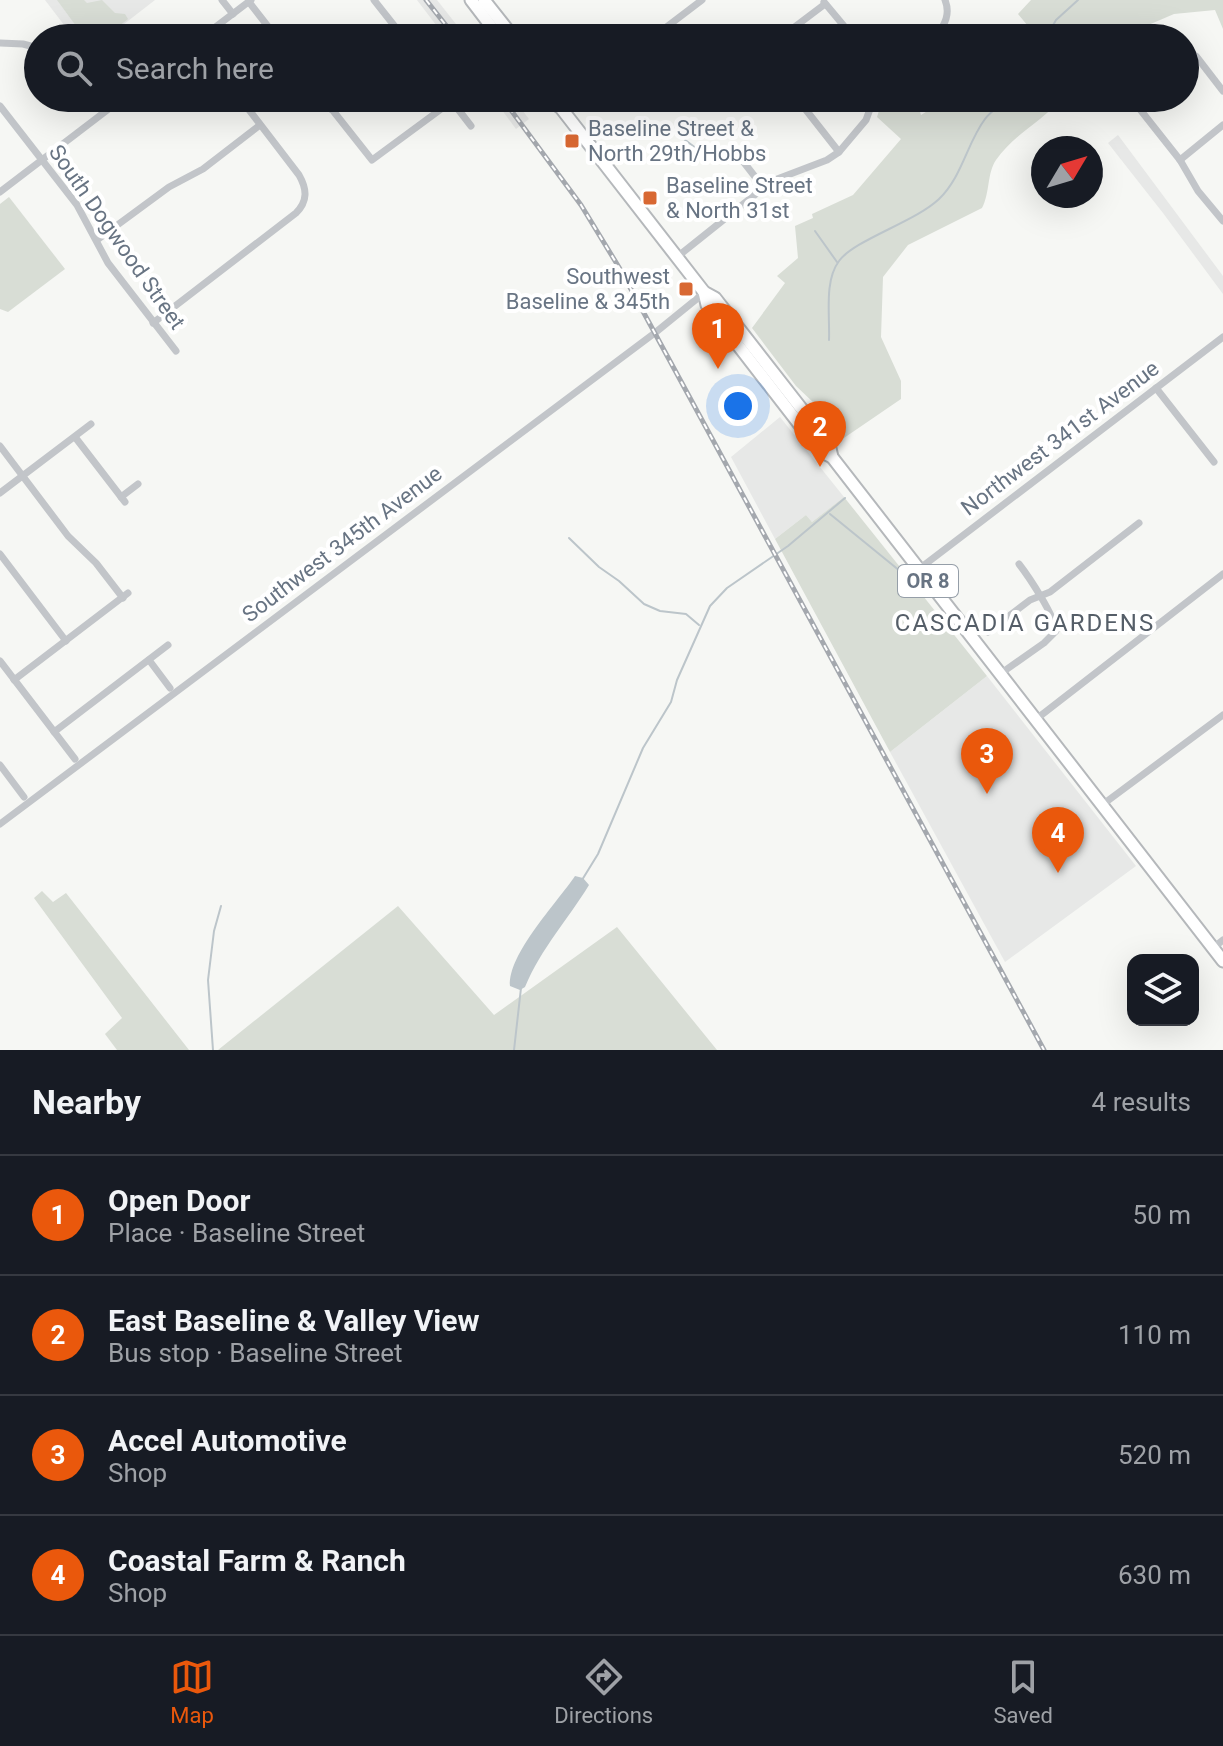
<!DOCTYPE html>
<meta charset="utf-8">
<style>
body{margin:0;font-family:Roboto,sans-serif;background:#20242c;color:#f1f3f6}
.controls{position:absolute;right:24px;bottom:24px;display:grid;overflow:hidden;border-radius:16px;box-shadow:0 8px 32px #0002}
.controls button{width:72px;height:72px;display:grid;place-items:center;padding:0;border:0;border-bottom:2px solid #363941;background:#171b24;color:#f1f3f6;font:40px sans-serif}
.compass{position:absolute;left:1031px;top:136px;width:72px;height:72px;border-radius:50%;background:#171b24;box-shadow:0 8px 32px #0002;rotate:52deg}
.you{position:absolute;left:738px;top:406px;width:28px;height:28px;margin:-20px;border:6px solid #fff;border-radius:50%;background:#1a73e8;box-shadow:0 0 0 12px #1a73e833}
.badge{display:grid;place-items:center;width:52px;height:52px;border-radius:50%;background:#ea580c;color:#fff;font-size:26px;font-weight:700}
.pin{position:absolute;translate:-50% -66px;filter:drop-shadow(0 2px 4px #0008)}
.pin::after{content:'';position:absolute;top:42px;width:28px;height:24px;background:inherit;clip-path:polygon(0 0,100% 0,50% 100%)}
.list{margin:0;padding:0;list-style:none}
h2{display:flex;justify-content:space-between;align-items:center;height:104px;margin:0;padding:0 32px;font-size:34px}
h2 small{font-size:26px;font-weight:400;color:#9ea1a6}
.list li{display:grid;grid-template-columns:52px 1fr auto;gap:24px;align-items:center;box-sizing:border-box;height:120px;padding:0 32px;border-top:2px solid #363941}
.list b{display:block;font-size:30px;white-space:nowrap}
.list p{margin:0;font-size:26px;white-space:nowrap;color:#9ea1a6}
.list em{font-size:26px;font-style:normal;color:#9ea1a6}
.icon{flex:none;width:44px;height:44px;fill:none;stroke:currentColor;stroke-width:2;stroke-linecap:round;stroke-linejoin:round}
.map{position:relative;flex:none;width:1223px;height:1050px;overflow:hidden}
.search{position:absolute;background:#171b24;box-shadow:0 8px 32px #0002;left:24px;right:24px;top:24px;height:88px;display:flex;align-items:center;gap:20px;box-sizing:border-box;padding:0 28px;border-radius:44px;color:#9ea1a6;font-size:30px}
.sheet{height:584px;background:#171b24}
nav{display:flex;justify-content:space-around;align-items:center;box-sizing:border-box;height:112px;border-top:2px solid #363941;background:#171b24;font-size:22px;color:#9ea1a6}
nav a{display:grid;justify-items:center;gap:4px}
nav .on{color:#ea580c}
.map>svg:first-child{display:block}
.built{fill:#e7e8e7}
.green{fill:#d8ddd5}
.water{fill:#bcc5ca}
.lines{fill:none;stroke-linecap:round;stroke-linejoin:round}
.stream{stroke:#bcc5ca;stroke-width:2}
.highway-casing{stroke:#b5b8bb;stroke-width:15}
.minor{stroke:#c2c5c9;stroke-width:7}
.highway{stroke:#fff;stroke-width:11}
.rail-casing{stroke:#a4a8ae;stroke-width:5}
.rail{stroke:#fff;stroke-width:2;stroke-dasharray:6;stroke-linecap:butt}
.poi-dot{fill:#d86833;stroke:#fff;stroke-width:3}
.labels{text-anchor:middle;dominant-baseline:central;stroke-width:8;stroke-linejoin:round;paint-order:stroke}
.shield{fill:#fff;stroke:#959ea8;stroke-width:2}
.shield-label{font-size:20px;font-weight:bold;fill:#687483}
.poi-label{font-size:22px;fill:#687483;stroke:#fff;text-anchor:start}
.street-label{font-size:22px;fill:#687483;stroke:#fff}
.neighbourhood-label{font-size:24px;letter-spacing:2px;fill:#555e68;stroke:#fff}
</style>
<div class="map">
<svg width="1223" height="1050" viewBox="0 0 1223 1050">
<rect width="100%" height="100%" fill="#f6f7f4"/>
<g class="built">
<polygon points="45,0 155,0 106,38 74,38"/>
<polygon points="417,0 437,0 467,38 446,38"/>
<polygon points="493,98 513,98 529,119 516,129"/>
<polygon points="1118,135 1223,276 1223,294 1163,213 1108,143"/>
<polygon points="780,417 844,497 812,522 806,515 775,539 731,457"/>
<polygon points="987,676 1136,866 1005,962 890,752"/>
</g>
<g class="green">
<polygon points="57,0 84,0 87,3 102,0 115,13 125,14 128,19 104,38 75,38 73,35 79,30"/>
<polygon points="1031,0 1223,0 1223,29 1215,10 1174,14 1118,38 1038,38 1018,14"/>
<path d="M 883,98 L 916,98 L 921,115 L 948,98 L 1062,98 C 1043,121 1014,134 996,160 C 987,173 990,193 982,208 L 908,245 L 883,277 L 881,337 L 901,381 L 901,399 L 841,440 L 833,438 L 815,404 L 796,386 L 752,328 L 785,283 L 777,276 L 798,258 L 795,226 L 813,218 L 812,214 L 853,195 L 901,139 L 877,117 Z"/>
<polygon points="9,197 65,269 8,312 0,309 0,204"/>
<polygon points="844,497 987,676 890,752 775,539 806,515 812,522"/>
<polygon points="42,891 53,902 66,893 189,1050 117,1050 105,1034 122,1018 34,898"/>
<polygon points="398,906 494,1015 617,927 717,1050 218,1050"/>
</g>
<path class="water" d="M 575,876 L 583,878 L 589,885 C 567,921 542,947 525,987 L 520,990 L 510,986 C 508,954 556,904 575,876 Z"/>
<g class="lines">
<g class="stream">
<polyline points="1048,34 1056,20 1078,0"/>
<polyline points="663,123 697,149"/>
<polyline points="815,231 837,262"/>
<path d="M 829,340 C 830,315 824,281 839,261 C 854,240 915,222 939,199 C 962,177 967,143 985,119 C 991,111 1001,105 1008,98"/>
<polyline points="830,514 911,580"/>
<polyline points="569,538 599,567 619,581 644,604 660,611 686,614 699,625"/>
<polyline points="582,880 598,854 643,748 671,702 677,680 710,606 727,588 788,546 845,498"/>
<polyline points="213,1050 208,980 214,931 221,906"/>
<polyline points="514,1050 521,988"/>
</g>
<defs>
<g id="highway">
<polyline points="471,0 500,38"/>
<polyline points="484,0 514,38"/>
<polyline points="547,98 561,108 704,292 715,298 829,444 832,457 1223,961"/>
<polyline points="704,292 707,305 820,451 832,457"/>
</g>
</defs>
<use href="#highway" class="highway-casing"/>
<g class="minor">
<polyline points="222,0 233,14"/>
<polyline points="374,0 404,38"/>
<polyline points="249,2 277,38"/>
<polyline points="824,2 854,38"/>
<polyline points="201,38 251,0"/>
<polyline points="652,38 702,0"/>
<polyline points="780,38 825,4"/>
<path d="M 936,38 C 944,25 951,15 945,0"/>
<polyline points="0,43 23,44 38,48"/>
<polyline points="1185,50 1196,56 1223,91"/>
<polyline points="323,98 372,160 452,101"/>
<polyline points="1131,98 1180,160 1198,191 1223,221"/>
<polyline points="451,100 471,126"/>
<polyline points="0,106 77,205 108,263 176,351"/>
<polyline points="561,108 574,98"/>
<polyline points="331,109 345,98"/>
<polyline points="806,110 839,152"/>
<polyline points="742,160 763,187"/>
<polyline points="1180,160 1223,125"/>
<polyline points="0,192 123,98"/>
<polyline points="97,240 169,187 203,169 260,125"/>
<polyline points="677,257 772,181 827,160 839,152 866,120 874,98"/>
<path d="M 153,323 L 296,213 C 308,201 307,189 299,175 L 240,98"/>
<polyline points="1156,388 1214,462"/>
<polyline points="75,437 125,502"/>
<polyline points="0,446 68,536 96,563 123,598"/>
<polyline points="0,493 91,424"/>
<polyline points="121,497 138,484"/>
<polyline points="0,554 66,641"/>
<polyline points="919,569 1223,337"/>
<polyline points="988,632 1030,600 1050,592 1139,523"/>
<polyline points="149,660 170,688"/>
<polyline points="0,661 75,759"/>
<path d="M 1000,674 L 1044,643 L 1056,631 C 1055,616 1029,577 1019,564"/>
<polyline points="14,680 128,593"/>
<polyline points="1035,720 1223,574"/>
<polyline points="54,732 168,645"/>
<polyline points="0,765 24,797"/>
<polyline points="1102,805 1223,715"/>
<polyline points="0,824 656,332 704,293"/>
<polyline points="1213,948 1223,940"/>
</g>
<use href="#highway" class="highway"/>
<defs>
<g id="rail">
<polyline points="426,0 456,38"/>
<polyline points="502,98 581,205 620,269 1044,1050"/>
</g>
</defs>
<use href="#rail" class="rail-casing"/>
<use href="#rail" class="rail"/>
</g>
<g class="poi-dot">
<rect x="564" y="133" width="16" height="16" rx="4"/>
<rect x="642" y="190" width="16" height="16" rx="4"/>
<rect x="678" y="281" width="16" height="16" rx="4"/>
</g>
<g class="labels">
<rect class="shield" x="898" y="565" width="60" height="32" rx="6"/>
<g class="shield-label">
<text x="928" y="581">OR 8</text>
</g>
<g class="poi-label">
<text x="588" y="128">Baseline Street &amp;<tspan x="588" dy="25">North 29th/Hobbs</tspan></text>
<text x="666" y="185">Baseline Street<tspan x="666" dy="25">&amp; North 31st</tspan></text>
<text x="670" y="276" text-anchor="end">Southwest<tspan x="670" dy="25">Baseline &amp; 345th</tspan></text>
</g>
<g class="street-label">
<text transform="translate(117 237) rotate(55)">South Dogwood Street</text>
<text transform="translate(1060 438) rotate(-37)">Northwest 341st Avenue</text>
<text transform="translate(342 544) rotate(-37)">Southwest 345th Avenue</text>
</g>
<g class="neighbourhood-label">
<text x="1025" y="623">CASCADIA GARDENS</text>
</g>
</g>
</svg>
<div class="controls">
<button><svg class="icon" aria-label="layers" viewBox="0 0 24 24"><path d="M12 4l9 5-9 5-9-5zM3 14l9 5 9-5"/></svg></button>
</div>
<svg class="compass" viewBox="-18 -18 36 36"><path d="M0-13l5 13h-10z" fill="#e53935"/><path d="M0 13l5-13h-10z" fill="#9ea1a6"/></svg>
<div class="you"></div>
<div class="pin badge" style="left:718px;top:369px">1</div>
<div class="pin badge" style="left:820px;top:467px">2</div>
<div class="pin badge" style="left:987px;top:794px">3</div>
<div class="pin badge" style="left:1058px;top:873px">4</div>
<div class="search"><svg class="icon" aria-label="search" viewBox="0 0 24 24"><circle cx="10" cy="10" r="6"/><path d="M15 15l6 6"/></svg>Search here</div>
</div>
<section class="sheet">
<h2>Nearby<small>4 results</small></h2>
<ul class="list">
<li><span class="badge">1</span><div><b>Open Door</b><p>Place · Baseline Street</p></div><em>50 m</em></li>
<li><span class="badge">2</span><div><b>East Baseline &amp; Valley View</b><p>Bus stop · Baseline Street</p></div><em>110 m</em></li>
<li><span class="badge">3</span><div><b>Accel Automotive</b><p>Shop</p></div><em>520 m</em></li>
<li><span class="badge">4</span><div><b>Coastal Farm &amp; Ranch</b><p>Shop</p></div><em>630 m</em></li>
</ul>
</section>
<nav>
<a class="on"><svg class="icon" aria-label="map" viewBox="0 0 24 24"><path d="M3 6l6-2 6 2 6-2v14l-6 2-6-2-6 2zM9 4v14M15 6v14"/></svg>Map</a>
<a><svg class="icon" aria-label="directions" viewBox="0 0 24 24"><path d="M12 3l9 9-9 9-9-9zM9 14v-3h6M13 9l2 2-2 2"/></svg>Directions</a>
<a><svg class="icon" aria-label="saved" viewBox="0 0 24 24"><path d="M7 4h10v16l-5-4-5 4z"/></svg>Saved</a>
</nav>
